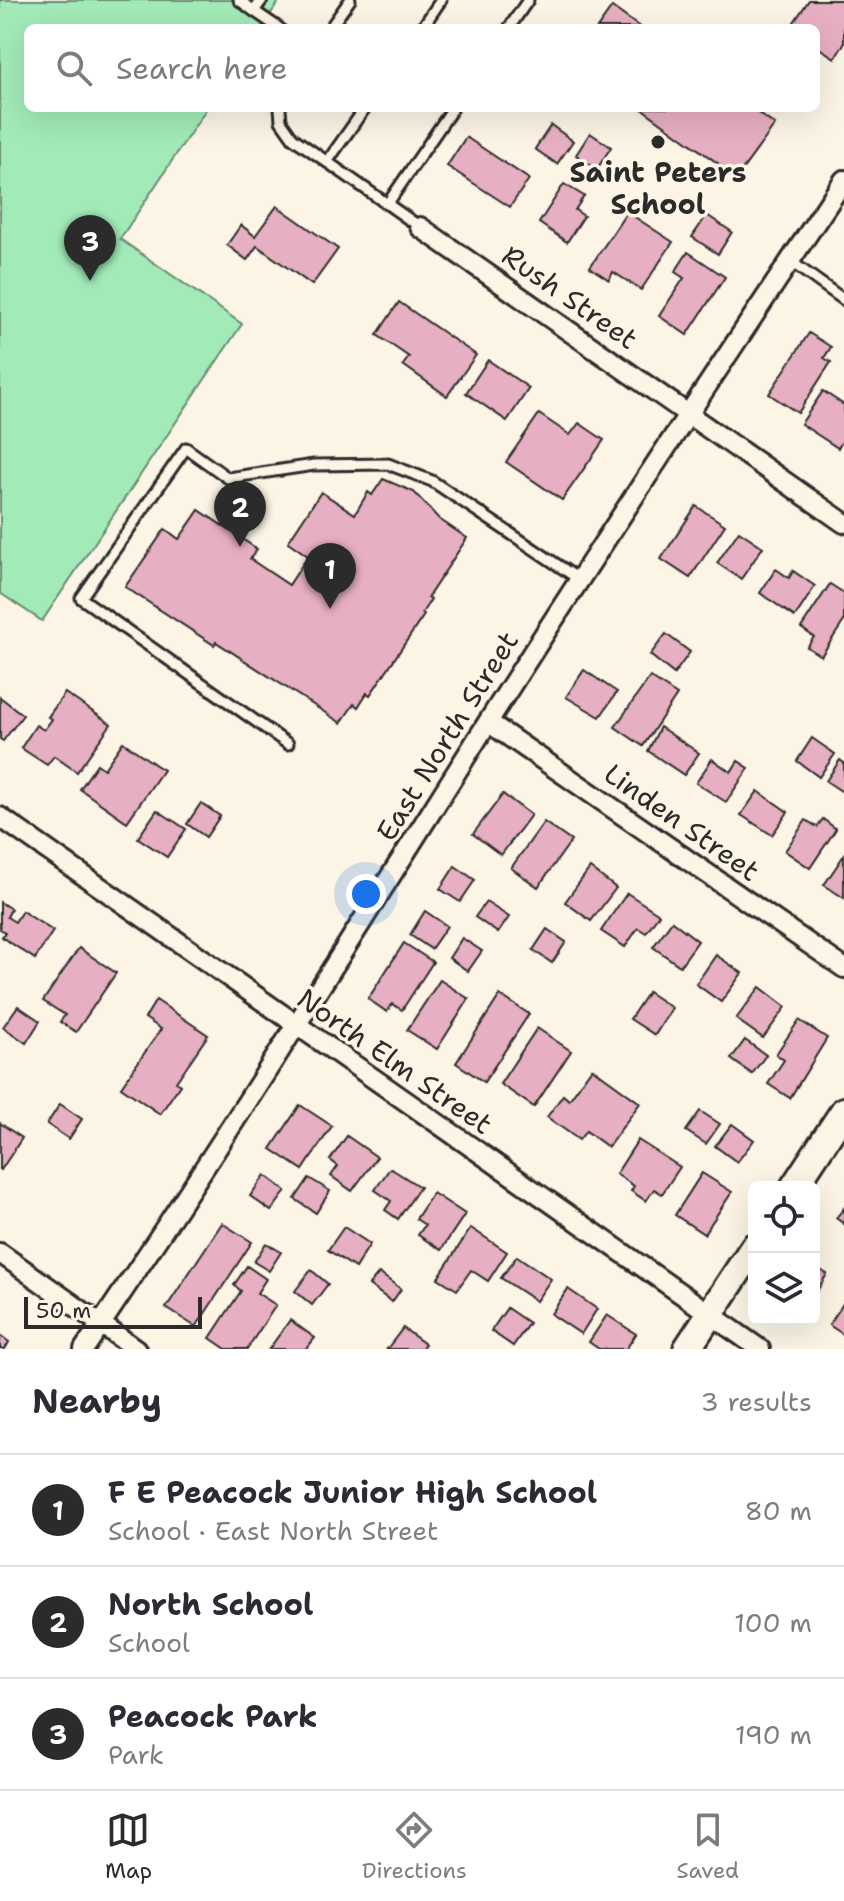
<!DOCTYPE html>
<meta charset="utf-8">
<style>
body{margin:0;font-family:"Shantell Sans",sans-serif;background:#f2f2f3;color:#2b2b33}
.controls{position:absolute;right:24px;bottom:24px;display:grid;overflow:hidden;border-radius:12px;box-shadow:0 8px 32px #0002}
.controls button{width:72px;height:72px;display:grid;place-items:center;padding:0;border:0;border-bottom:2px solid #e1e1e2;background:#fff;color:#2b2b33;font:40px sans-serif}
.scale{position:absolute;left:24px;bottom:20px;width:178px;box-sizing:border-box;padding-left:8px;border:4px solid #2b2b2b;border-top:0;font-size:22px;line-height:28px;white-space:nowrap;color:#2b2b2b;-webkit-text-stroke:6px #fcf5e5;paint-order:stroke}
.you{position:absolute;left:366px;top:894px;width:28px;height:28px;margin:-20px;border:6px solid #fff;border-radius:50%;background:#1a73e8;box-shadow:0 0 0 12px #1a73e833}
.badge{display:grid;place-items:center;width:52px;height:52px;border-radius:50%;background:#2b2b2b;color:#fff;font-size:26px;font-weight:700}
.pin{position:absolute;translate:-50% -66px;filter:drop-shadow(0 2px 4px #0008)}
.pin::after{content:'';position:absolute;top:42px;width:28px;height:24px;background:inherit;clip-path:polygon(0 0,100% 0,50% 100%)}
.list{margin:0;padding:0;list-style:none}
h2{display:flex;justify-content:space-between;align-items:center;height:104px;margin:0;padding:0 32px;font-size:34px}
h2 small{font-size:26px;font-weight:400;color:#7c7c81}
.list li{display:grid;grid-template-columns:52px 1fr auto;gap:24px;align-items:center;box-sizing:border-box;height:112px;padding:0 32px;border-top:2px solid #e1e1e2}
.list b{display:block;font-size:30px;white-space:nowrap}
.list p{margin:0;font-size:26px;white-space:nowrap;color:#7c7c81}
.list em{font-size:26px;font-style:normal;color:#7c7c81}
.icon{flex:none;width:44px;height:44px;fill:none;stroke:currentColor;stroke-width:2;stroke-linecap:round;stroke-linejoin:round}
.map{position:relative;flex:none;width:844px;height:1349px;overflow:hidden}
.search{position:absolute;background:#fff;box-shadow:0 8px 32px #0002;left:24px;right:24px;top:24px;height:88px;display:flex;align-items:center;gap:20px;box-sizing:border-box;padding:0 28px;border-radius:12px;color:#7c7c81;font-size:30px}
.sheet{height:440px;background:#fff}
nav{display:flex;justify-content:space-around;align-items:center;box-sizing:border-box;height:112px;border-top:2px solid #e1e1e2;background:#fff;font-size:22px;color:#7c7c81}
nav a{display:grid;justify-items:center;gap:4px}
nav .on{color:#2b2b2b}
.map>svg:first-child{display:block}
.green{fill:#a2eab8;stroke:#668a72;stroke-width:2}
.building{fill:#e7afc2;stroke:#2b2b2b;stroke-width:2}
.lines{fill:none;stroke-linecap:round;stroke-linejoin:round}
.lane-casing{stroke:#2b2b2b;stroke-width:15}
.street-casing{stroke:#2b2b2b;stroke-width:24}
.secondary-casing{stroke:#2b2b2b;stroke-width:32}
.lane{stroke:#fcf5e5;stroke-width:9}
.street{stroke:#fcf5e5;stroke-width:18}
.secondary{stroke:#fcf5e5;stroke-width:26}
.poi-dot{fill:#2b2b2b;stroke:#fcf5e5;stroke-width:3}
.labels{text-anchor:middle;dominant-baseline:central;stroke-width:7;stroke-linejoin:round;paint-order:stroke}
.poi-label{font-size:28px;font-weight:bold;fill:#2b2b2b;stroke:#fcf5e5}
.street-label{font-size:28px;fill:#2b2b2b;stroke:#fcf5e5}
</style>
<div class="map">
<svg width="844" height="1349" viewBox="0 0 844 1349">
<rect width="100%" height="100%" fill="#fcf5e5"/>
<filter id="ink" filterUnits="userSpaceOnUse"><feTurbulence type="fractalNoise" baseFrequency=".0125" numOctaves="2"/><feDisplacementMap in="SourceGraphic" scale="16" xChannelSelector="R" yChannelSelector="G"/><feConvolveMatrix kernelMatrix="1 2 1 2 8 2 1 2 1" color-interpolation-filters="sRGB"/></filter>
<g filter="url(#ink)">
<polygon class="green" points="0,0 280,0 261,28 28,28 28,108 207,108 120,239 242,324 42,621 0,593"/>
<g class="building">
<polygon points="809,0 844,0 844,44 835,58 816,46 816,28 790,28"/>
<polygon points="612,7 641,28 597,28"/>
<polygon points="641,108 751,108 775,125 737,177"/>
<polygon points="551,125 573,141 557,164 535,149"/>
<polygon points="590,133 611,147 597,169 576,155"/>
<polygon points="466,137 529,179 510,207 447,166"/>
<polygon points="564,184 584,196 575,210 584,216 567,242 539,223"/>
<polygon points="277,206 338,249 312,285 257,246 247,260 227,245 241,225 255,236"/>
<polygon points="627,212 673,242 641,290 613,272 609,280 590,267"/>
<polygon points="707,215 732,232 718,254 692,237"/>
<polygon points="688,252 725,277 687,335 659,316 684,278 675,272"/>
<polygon points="399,302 476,355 447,396 403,365 409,357 377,335"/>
<polygon points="809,333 831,347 824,358 831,362 798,413 769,394"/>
<polygon points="488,360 529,388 507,421 466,393"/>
<polygon points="823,391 844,405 844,439 838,448 801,424"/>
<polygon points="539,414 570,435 579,423 604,440 562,500 506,462"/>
<polygon points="383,479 414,492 439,519 467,538 428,597 431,599 422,613 424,615 370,695 367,693 358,707 354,704 341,723 216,642 214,645 125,587 165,529 179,539 199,510 257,549 250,559 289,585 308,556 288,542 321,492 355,514 368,492 372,495"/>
<polygon points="696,506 725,525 690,578 661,559"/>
<polygon points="739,531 763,547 741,579 717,563"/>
<polygon points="776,569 789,578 793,571 815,586 795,617 760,593"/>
<polygon points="830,584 844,593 844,621 821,656 807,647 814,637 801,628"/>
<polygon points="666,634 690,652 674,674 650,655"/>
<polygon points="584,670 617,692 600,717 566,697"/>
<polygon points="650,677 677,695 643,746 615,727"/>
<polygon points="65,693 111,724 77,772 54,756 47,765 21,748 36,725 44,730 52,719 48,717"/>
<polygon points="0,697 23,715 3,741 0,739"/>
<polygon points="660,727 699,753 684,775 648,751"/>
<polygon points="812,738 835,754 819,777 797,761"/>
<polygon points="123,742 163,770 127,822 80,789 97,764 104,769"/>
<polygon points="712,759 731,772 738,761 749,768 726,802 696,783"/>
<polygon points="840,760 844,763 844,793 826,781"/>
<polygon points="758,791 788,812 772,835 741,815"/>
<polygon points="503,794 531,815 501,855 473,834"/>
<polygon points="201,803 220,816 206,837 187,824"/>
<polygon points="157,810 186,829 167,857 138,838"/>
<polygon points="823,819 836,829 810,868 785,851 806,820 817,827"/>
<polygon points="544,822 571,841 538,887 511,868"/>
<polygon points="844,855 844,898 824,885"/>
<polygon points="455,866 475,880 460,902 440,889"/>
<polygon points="590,868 616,888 591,921 565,902"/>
<polygon points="627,893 659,914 646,933 638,928 625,947 601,931"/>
<polygon points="0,902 11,909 7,917 15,922 22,911 53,931 35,959 2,937 5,932 0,929"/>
<polygon points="486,902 509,917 498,933 475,917"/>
<polygon points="425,911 447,926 431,949 410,935"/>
<polygon points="672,921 698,941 680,966 653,947"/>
<polygon points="547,929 566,942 552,963 533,950"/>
<polygon points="462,938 482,951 468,971 449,958"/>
<polygon points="404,943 433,962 402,1010 392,1004 387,1012 368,999"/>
<polygon points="79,948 116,973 76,1032 60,1022 65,1015 43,1001"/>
<polygon points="716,955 742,973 721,1002 696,984"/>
<polygon points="440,980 469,999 437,1049 407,1030"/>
<polygon points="760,987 786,1007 763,1038 736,1019"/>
<polygon points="648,992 672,1008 655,1035 630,1019"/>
<polygon points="500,995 529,1014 484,1082 456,1063"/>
<polygon points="156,1000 208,1035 176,1082 180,1085 160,1114 121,1087 161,1029 145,1018"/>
<polygon points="18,1006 40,1021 26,1043 3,1027"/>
<polygon points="799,1020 827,1038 790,1098 768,1084 784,1060 776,1054"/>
<polygon points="537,1028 571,1051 534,1107 500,1084"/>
<polygon points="745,1040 766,1055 752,1074 731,1059"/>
<polygon points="592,1068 640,1103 608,1147 586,1131 579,1140 547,1117 563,1095 569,1100"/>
<polygon points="60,1104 82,1119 69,1139 47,1124"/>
<polygon points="300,1105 332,1126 303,1170 271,1149"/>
<polygon points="700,1111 720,1124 706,1144 686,1131"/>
<polygon points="0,1123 22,1138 1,1170 0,1169"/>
<polygon points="732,1124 754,1140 737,1162 715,1146"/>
<polygon points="347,1136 377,1157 352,1191 331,1176 338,1166 330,1160"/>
<polygon points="638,1140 680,1167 662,1194 654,1189 646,1201 631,1191 634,1186 616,1174"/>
<polygon points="390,1168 420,1187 398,1219 385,1210 391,1201 375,1190"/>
<polygon points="702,1173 732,1192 704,1234 675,1215"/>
<polygon points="265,1175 286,1191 271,1211 250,1196"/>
<polygon points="309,1178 330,1191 316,1213 295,1199"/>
<polygon points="433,1193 465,1214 441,1250 418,1235 425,1225 416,1219"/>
<polygon points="844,1208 844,1224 836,1218"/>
<polygon points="222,1223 252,1242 196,1327 166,1308"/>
<polygon points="344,1227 370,1244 355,1268 328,1250"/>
<polygon points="471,1228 507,1252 488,1281 471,1270 457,1290 438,1278"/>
<polygon points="266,1243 281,1252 269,1271 254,1262"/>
<polygon points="517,1256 551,1279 536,1301 501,1278"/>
<polygon points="247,1266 266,1279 257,1293 276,1305 247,1349 226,1349 210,1338 241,1291 234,1285"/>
<polygon points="814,1266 827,1274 814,1296"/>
<polygon points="311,1270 328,1284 312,1305 295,1291"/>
<polygon points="379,1273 401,1289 392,1302 369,1285"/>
<polygon points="568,1289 597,1309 581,1334 551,1314"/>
<polygon points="844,1302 844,1335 829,1325"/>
<polygon points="507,1308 529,1323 513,1346 491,1331"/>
<polygon points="607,1315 636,1334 626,1349 599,1349 589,1342"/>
<polygon points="290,1320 315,1338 306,1349 269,1349"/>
<polygon points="403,1328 425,1344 421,1349 387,1349"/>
<polygon points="0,1335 9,1342 5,1349 0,1349"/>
</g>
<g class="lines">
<defs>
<g id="lane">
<polyline points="239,0 254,11 262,0"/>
<polyline points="254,11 279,28"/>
<polyline points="330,28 350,0"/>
<polyline points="422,28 441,0"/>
<polyline points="509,28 528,0"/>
<polyline points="280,108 281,121 293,138 420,227"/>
<polyline points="327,162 365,108"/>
<polyline points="388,203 453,108"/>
<polyline points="790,261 844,300"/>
<polyline points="288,744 81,598 186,448 228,478 314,465 388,464 432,481 580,580"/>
</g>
<g id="street">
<polyline points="420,227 844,523"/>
<polyline points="488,722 844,968"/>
<polyline points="0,817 760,1349"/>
<polyline points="0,1253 136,1349"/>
<path d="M 84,1349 C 223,1144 354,934 486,725 C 603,541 723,361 844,180"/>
</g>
<g id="secondary">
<polyline points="794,1187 844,1111"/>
<polyline points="687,1349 754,1247"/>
</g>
</defs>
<use href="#lane" class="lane-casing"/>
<use href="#street" class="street-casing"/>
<use href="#secondary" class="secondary-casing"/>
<use href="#lane" class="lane"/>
<use href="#street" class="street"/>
<use href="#secondary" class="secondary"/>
</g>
</g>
<circle class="poi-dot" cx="658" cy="142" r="8"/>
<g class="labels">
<g class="poi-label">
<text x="658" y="172">Saint Peters<tspan x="658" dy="32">School</tspan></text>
</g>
<g class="street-label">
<text transform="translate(570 297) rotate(35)">Rush Street</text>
<text transform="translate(447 736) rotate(-58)">East North Street</text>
<text transform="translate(682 822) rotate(35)">Linden Street</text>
<text transform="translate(395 1061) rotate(35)">North Elm Street</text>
</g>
</g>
</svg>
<div class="controls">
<button><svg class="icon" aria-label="locate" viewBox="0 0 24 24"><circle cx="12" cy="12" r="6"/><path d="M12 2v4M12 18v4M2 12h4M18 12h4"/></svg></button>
<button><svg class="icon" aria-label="layers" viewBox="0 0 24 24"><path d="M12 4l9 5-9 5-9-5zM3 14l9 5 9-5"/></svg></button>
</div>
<div class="scale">50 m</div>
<div class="you"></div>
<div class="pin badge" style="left:330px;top:609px">1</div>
<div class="pin badge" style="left:240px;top:547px">2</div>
<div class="pin badge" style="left:90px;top:281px">3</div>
<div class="search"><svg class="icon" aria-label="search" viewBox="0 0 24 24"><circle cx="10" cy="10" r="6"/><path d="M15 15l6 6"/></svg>Search here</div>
</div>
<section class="sheet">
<h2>Nearby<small>3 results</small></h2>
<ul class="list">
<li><span class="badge">1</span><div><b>F E Peacock Junior High School</b><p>School · East North Street</p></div><em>80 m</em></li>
<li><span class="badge">2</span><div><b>North School</b><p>School</p></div><em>100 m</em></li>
<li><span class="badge">3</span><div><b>Peacock Park</b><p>Park</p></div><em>190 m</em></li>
</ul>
</section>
<nav>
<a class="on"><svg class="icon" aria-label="map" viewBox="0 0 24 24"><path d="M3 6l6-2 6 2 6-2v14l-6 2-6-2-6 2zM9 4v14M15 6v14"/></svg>Map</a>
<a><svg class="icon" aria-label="directions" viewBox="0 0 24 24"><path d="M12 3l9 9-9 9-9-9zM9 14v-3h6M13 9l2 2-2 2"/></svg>Directions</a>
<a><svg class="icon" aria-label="saved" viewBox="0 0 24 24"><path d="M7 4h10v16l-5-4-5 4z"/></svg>Saved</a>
</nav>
